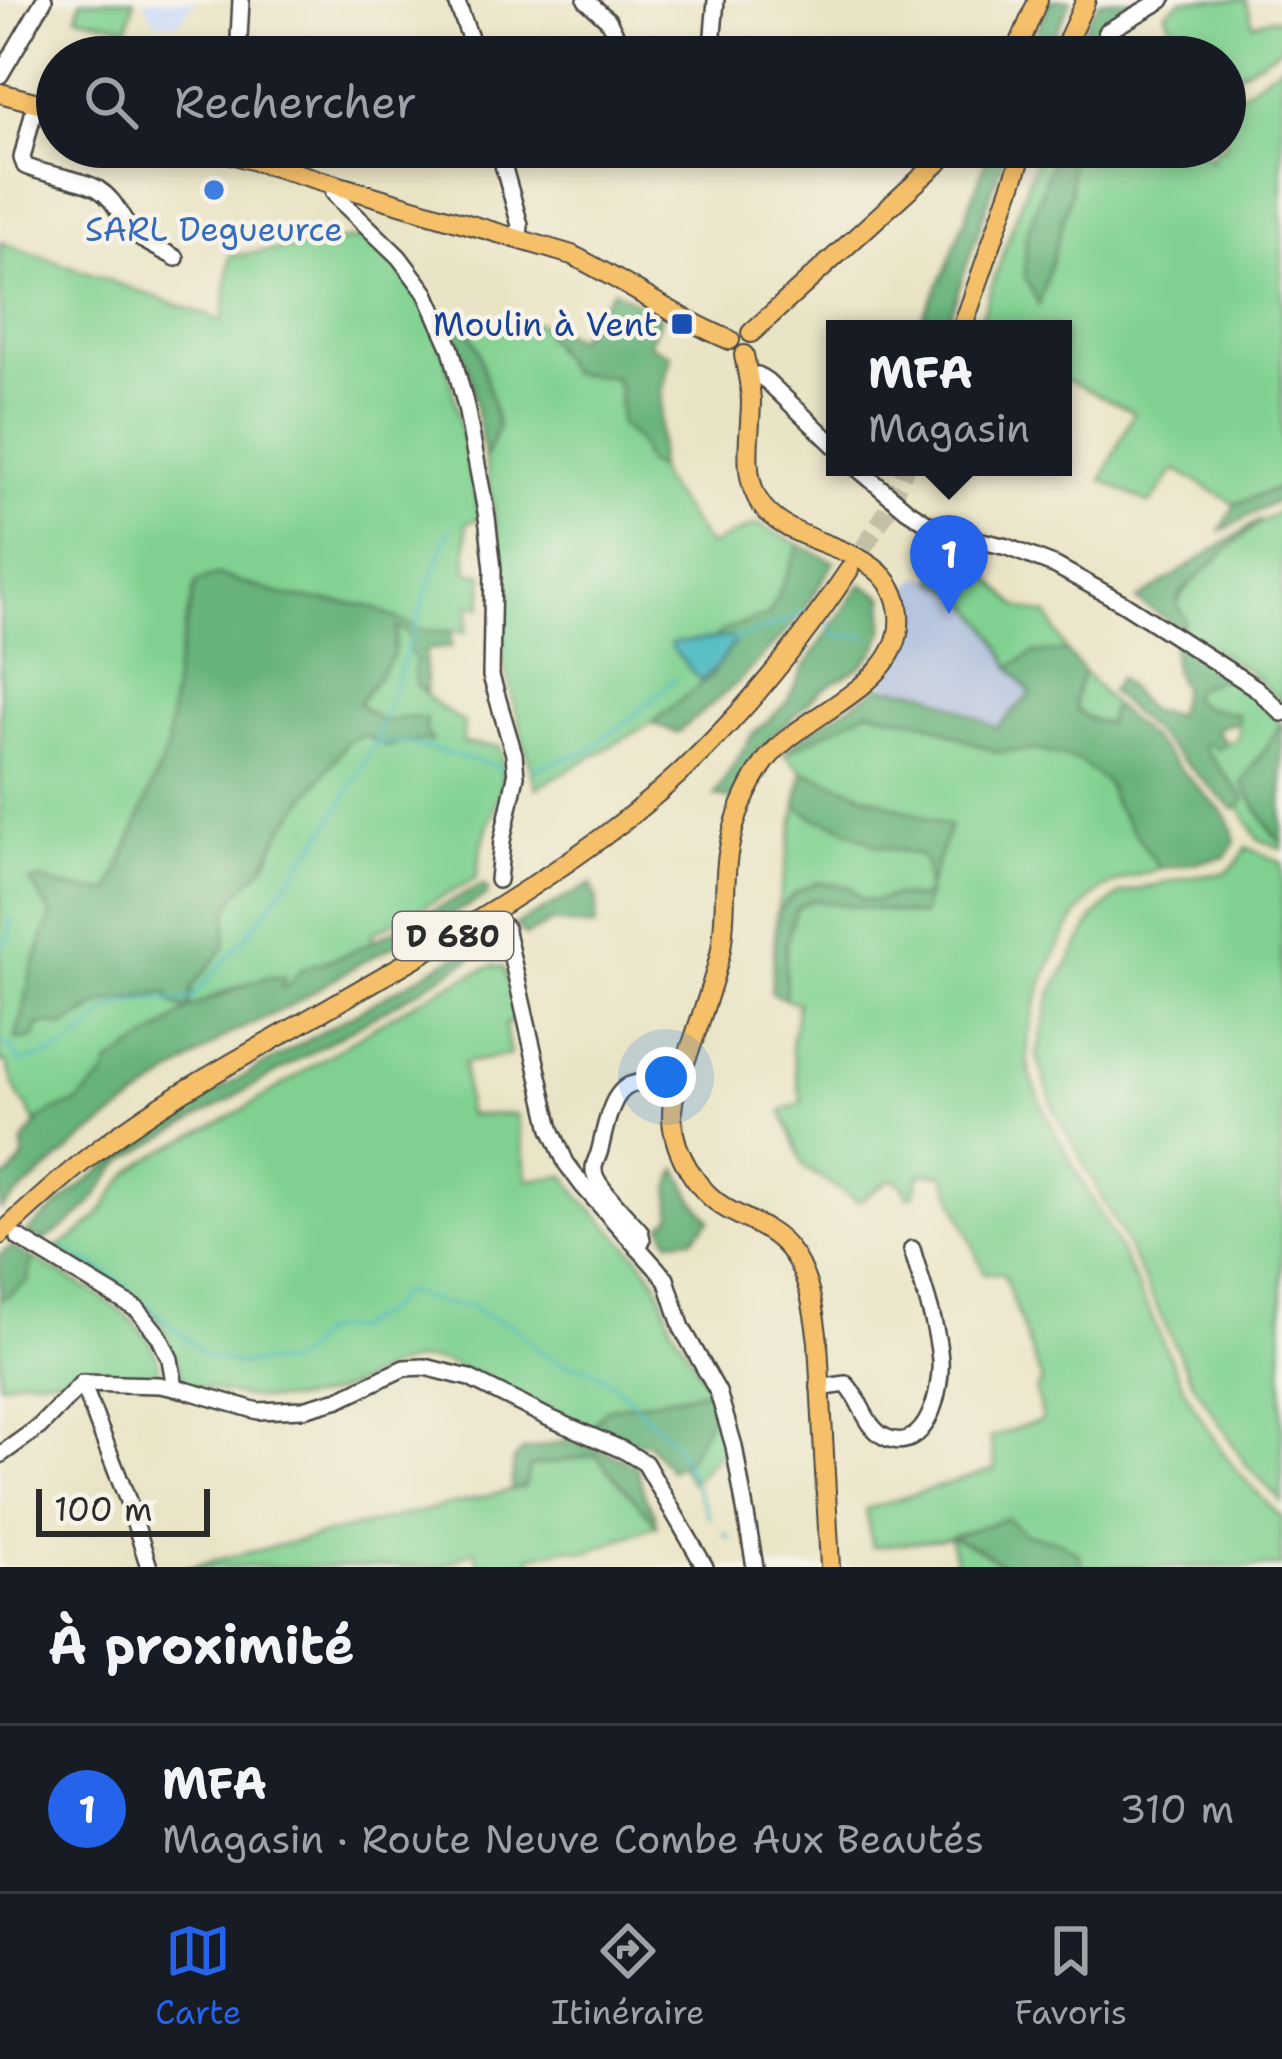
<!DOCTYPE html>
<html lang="fr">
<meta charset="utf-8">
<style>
body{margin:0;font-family:"Shantell Sans",sans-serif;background:#242831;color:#f1f3f6}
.scale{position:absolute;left:36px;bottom:30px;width:174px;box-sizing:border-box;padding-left:12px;border:6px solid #2b2b2b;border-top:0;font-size:33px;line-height:42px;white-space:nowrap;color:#2b2b2b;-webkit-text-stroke:9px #f7f3e8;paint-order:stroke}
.you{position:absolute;left:666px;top:1077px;width:42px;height:42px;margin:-30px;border:9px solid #fff;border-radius:50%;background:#1a73e8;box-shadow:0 0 0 18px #1a73e833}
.badge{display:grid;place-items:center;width:78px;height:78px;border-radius:50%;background:#2563eb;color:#fff;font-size:39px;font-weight:700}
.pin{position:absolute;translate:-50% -99px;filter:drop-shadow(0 3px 6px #0008)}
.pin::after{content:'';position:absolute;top:63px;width:42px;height:36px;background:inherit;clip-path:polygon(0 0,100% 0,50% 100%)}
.popup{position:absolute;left:826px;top:320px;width:246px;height:156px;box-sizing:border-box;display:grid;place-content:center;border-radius:0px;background:#171b24;filter:drop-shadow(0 3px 9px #0005);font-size:39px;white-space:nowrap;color:#9ea1a6}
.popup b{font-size:45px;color:#f1f3f6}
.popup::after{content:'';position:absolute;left:50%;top:100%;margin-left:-24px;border:24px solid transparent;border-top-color:#171b24}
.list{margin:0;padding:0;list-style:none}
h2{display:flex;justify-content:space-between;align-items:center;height:156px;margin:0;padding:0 48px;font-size:51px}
h2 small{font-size:39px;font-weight:400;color:#9ea1a6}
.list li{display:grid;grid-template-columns:78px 1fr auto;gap:36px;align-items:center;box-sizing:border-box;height:168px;padding:0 48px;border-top:3px solid #363941}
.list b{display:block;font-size:45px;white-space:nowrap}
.list p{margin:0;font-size:39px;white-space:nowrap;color:#9ea1a6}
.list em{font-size:39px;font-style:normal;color:#9ea1a6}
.icon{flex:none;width:66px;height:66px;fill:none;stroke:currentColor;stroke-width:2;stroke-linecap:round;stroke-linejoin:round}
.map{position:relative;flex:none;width:1282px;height:1567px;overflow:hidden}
.search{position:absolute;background:#171b24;box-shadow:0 6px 18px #0003;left:36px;right:36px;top:36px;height:132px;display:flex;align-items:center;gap:30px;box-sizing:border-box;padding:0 42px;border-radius:66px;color:#9ea1a6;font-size:45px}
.sheet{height:324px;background:#171b24}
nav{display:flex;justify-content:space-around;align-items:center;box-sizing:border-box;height:168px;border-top:3px solid #363941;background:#171b24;font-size:33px;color:#9ea1a6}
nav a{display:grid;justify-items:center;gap:6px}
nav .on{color:#2563eb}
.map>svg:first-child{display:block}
.built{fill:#cadcf9}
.industrial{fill:#b7c5de}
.green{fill:#80d191;stroke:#567e5e;stroke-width:3}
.forest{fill:#68b37b;stroke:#4a6f53;stroke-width:3}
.water{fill:#4ab9c1;stroke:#3a7276;stroke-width:3}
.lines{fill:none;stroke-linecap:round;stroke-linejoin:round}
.stream{stroke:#4ab9c1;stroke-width:3}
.major-tunnel{stroke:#c4bfa7;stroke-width:18;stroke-dasharray:18 9;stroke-linecap:butt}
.minor-casing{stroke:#484742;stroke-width:20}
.major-casing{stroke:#484742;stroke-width:22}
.minor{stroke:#fff;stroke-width:15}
.major{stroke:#f6c06b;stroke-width:18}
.shop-dot{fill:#3f7fe0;stroke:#f7f3e8;stroke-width:4.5}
.transit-dot{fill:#1a4fb4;stroke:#f7f3e8;stroke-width:4.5}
.labels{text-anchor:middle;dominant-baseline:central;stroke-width:9;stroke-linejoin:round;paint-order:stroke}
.shield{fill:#f7f3e8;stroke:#686764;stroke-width:3}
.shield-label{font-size:30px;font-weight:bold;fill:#2b2b2b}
.shop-label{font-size:33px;fill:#366cbe;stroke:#f7f3e8}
.transit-label{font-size:33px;fill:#164399;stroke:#f7f3e8;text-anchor:end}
</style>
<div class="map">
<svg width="1282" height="1567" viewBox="0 0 1282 1567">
<rect width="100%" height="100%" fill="#f7f3e8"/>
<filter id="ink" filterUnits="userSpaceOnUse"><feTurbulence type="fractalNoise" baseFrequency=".00833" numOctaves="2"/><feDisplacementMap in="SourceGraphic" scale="24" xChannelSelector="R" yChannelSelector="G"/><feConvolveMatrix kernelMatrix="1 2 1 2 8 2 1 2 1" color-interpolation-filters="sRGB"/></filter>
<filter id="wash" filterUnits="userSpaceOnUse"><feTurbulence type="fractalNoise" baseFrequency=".004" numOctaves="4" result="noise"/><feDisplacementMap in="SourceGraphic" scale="48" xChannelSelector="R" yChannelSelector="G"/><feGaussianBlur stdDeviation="2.7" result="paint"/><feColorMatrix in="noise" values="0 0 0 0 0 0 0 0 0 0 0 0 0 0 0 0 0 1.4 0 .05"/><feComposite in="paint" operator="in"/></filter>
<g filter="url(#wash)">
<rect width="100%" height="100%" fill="#eae4c6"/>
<polygon class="built" points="144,0 195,0 178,24 156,23"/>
<polygon class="industrial" points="920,575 945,584 973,607 1000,644 1010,667 1032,694 997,729 926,692 879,687 905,653 911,639 914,618 907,590"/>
<g class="green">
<polygon points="81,0 134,0 128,27 77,16"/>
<polygon points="1182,0 1246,0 1253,24 1272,18 1282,20 1282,47 1225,81 1225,57 1188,57 1165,13"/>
<polygon points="1282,64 1282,487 1235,504 1175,469 1150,504 1102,480 1134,412 1063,378 1063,329 977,329 1040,147 1057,147 1026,236 1071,192 1070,153 1075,147 1197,147 1211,160 1215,147 1225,147 1225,107 1228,103"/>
<path d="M 369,237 L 394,261 L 421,293 L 445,354 L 480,518 L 466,523 L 467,572 L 484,575 L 482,607 L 470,605 L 466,632 L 421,630 L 369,606 L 287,596 L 217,575 L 189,608 L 175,672 L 167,749 L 110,892 L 61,887 L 42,879 L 31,882 L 52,914 L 31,972 L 24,1011 L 16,1035 L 37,1026 L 85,1015 L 103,1003 L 167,993 L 170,1001 L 188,1009 L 192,988 L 224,947 L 228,911 L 236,895 L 264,866 L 283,829 L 348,741 L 365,735 L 386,747 L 404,742 L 431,741 L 408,717 L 383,722 L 358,704 L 393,656 L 397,627 L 410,634 L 416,660 L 416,685 L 438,706 L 464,723 L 462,743 L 500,747 C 508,779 497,801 486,831 C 481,846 479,863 476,879 L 371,934 L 375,940 L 345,955 L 303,968 L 285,989 L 281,986 L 284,978 C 222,975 149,1037 105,1076 C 96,1084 88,1097 77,1103 C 63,1112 50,1110 36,1124 L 28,1108 L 19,1098 L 6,1062 L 0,1063 L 0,242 L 223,321 L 230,256 Z"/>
<polygon points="519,320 542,325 545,335 570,373 612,377 619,386 621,426 637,440 646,463 658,468 661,479 709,546 757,524 800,545 769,615 724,630 721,657 711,676 688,697 652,723 536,788 503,660 504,573 485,459 498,427 478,348 464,322"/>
<path d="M 1282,510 L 1282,703 L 1252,673 L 1181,629 L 1184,618 L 1177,606 C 1182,581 1257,522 1282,510 Z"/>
<path d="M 949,553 L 988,576 L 1018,607 L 1048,615 L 1066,651 L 1033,653 L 1010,667 C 995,633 971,594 934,580 Z"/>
<path d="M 1084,672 L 1113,705 L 1107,724 C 1101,722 1093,723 1086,719 C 1067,709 1077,687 1084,672 Z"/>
<polygon points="1227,676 1256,696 1281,724 1242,783 1273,835 1282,842 1282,849 1257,838 1240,808 1244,797 1204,749 1206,741 1218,749 1226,743 1239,739 1237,714 1203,707 1190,698 1196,688"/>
<path d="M 868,710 L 927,723 L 995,752 L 1038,750 L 1079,761 L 1107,783 L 1114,804 L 1160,869 C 1137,876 1111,880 1093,897 C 1060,926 1022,1021 1028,1064 C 1031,1082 1040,1099 1047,1116 C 1070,1163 1098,1207 1121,1253 C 1157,1323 1183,1402 1232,1464 C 1247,1484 1265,1501 1282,1518 L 1282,1567 L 1079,1567 L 1081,1563 L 1059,1541 L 1024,1534 L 953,1538 L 979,1549 L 1005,1567 L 957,1567 L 950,1538 L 872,1547 L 866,1509 L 996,1469 L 990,1438 L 1042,1420 L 1036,1390 L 1042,1382 L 1003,1273 L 984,1273 L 944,1174 L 920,1174 L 914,1195 L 907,1195 L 903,1185 L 891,1179 L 858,1202 L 804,1167 L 782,1111 L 802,1102 L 791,1047 L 798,1003 L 785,999 L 786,942 L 796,909 L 811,900 L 922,916 L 921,898 L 895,896 L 875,901 L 861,900 L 850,887 L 795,893 L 777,912 L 797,805 L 814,818 L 836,824 L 877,845 L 918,855 L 926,863 L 927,887 L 949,827 L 803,771 L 784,754 Z"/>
<polygon points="1247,847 1282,863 1282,1502 1246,1464 1191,1379 1119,1229 1055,1111 1037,1056 1051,994 1095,916 1120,894 1185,878 1225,873 1237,863"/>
<path d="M 493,966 L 503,967 L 520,1018 L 505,1025 L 510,1055 L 464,1063 L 467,1115 L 516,1114 L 528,1180 L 566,1176 L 580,1197 L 638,1256 L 657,1281 L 672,1326 L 711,1390 L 607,1409 L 591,1427 C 562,1414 534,1402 506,1389 C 482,1378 454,1361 427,1360 C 399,1359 375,1377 349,1387 C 295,1410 240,1398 185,1383 L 159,1321 L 137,1299 L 54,1249 C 70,1240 85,1231 98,1216 C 112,1199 120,1179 139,1166 C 171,1143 210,1130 244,1109 C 326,1060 403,1000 493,966 Z"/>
<path d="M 32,1258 C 73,1283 163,1319 159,1376 L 22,1378 L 0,1384 L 0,1299 L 8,1296 L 28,1281 Z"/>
<path d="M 716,1408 L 725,1448 L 691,1483 L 681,1466 C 695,1448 703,1427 716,1408 Z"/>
<polygon points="596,1455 657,1525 588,1552 571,1548 530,1556 532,1567 479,1567 475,1550 442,1567 187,1567 525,1487 529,1467"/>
</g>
<g class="forest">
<polygon points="1050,0 1071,0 1044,57 1026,57"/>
<polygon points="1101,0 1142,0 1100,24 1088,49 1078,53 1088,19"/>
<polygon points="989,147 1007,147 945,329 916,329 946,269 990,150"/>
<polygon points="1057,147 1075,147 1070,153 1071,192 1039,305 1025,277 1026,236"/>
<polygon points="613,289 661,317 649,344 671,355 662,394 658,468 646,463 637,440 620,426 619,386 613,377 570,373 545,335 542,325 576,339"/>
<polygon points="464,322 478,348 498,427 485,459 470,374 450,322"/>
<polygon points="1282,487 1282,498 1221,531 1235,504"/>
<polygon points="1260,520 1179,594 1177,606 1185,619 1181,629 1137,600"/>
<polygon points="800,545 834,562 797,620 738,682 677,733 652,723 711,676 721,657 716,638 724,630 769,615"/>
<path d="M 217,575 L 287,596 L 369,606 L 421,630 L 451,633 L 451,647 L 426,650 C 423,663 427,678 426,692 L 416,685 L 414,669 L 416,660 L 408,650 L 410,634 L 397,628 L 393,656 L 358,704 L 383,722 L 408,717 L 426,719 L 426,731 L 432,741 L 404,742 L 386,747 L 364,735 L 348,741 L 283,829 L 264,865 L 236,895 L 228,911 L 225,947 L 192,988 L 189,1008 L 266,977 L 285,977 L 281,986 L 285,988 L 303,968 L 345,955 L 483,885 L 488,890 L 486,896 L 359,964 L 288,1007 L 226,1036 L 84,1138 L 0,1210 L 0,1178 L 9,1177 L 23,1159 L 23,1142 L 40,1119 L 53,1111 L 77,1103 L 105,1076 L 109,1064 L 169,1025 L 187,1010 L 174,1005 L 167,993 L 103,1003 L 62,1027 L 50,1023 L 37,1026 L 35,1037 L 17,1041 L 16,1036 L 24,1011 L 31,972 L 52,914 L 30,881 L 42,879 L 61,887 L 110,892 L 167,749 L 175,672 L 196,582 Z"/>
<polygon points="861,584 884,597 884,631 874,652 860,667 821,690 755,754 731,799 715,795 752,735 786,704 805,666"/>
<path d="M 1175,642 L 1227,676 L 1196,688 L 1190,698 L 1203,707 L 1237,714 L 1237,723 L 1220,726 L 1216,732 L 1226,743 L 1218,749 L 1206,742 L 1204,749 L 1244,798 L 1240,808 L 1233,809 L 1110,691 L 1119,678 L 1149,711 L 1176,715 L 1182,686 C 1174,676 1170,654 1175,642 Z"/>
<path d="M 1066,651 L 1084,672 C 1069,705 1070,716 1107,724 L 1113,705 L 1151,739 L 1226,816 L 1233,830 L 1235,843 L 1226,857 L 1160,869 L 1114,804 L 1107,783 L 1079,761 L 1038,750 L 995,752 L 927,723 L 869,710 L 784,754 L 801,737 L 879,687 L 926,692 L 997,728 L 1031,694 L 1010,667 L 1033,653 Z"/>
<polygon points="1281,724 1282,724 1282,842 1274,835 1242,783"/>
<polygon points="803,771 950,827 927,891 923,916 812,900 796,909 786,942 785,999 771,993 777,912 795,893 817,882 850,887 861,899 875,901 895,896 921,898 927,891 926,863 918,855 877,845 836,824 814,818 797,805"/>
<polygon points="591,884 597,900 595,927 552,922 525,936 516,925"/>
<path d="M 488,938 L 480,953 L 419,990 L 125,1160 C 111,1171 106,1184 95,1198 C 80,1217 63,1228 43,1241 L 26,1233 L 82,1185 L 182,1111 Z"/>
<path d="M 678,1169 L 694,1200 L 710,1220 L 692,1239 L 669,1240 L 662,1226 L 673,1215 C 669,1197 668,1186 678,1169 Z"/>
<polygon points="11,1247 32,1258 28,1281 8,1296 0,1299 0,1254"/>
<path d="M 711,1390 L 716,1408 C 701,1429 695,1460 670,1470 L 648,1443 L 627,1440 L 591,1427 L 606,1409 Z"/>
<polygon points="570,1440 609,1453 636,1465 645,1497 655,1514 657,1525 596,1455 530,1466 525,1486 511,1490 514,1460 523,1451"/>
<polygon points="1007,1518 1024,1534 1059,1541 1079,1554 1081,1563 1079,1567 1005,1567 979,1549 951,1537"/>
</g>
<polygon class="water" points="731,637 734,643 718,665 700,681 671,647 671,643"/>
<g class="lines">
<g class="stream">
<polyline points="830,624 832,633 837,636 867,635"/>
<polyline points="733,640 789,621 808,609"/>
<polyline points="377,744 404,742 506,769"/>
<polyline points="533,769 586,752 640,711 675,678"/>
<polyline points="0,946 9,938 11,917"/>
<path d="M 0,1041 L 10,1046 L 19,1062 C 46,1057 67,1052 87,1032 C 97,1022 102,1012 116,1007 C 126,1004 142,999 153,999 C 166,999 178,1002 191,999 L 248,934 L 331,823 L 375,744 L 448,530"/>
<polyline points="60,1247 111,1275 208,1357 235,1363 287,1363 298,1358 319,1334 333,1329 353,1329 388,1309 397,1295 407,1292 441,1304 472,1306 478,1313 513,1326 539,1350 562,1363 588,1368 613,1383 675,1443 710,1518"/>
<polyline points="724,1533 730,1538"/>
</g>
</g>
</g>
<g filter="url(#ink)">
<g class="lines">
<polyline class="major-tunnel" points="849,570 884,516 906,467"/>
<defs>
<g id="minor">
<polyline points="456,0 477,57"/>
<polyline points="586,0 608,20 627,57"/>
<polyline points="1106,32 1162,0"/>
<polyline points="238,57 241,0"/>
<polyline points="711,57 716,0"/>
<polyline points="0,75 44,0"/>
<path d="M 36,102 L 22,158 L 25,166 C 47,176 77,177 98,189 C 114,199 118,212 128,226 C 139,241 161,249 176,258"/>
<polyline points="498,147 520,225 519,238"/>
<polyline points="334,185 334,193 345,205 399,257 426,293 451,349 466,407 487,517 493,569 491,676 514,754 516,776 502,841 498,880"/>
<polyline points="749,376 758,375 767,381 835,446"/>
<polyline points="856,467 907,510 940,531 1007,547 1056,566 1123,603 1256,688 1282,713"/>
<polyline points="505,927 551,1129 566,1163 583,1186 666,1279 682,1328 718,1392 734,1446 755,1567"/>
<polyline points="19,1238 138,1310 159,1336 170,1359 175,1388"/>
<path d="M 638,1248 L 642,1240 L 640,1231 C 630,1219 595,1186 594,1171 C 593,1164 597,1159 599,1153 C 606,1130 610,1073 650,1085 C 658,1087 665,1096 674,1099"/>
<polyline points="82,1383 159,1385 185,1390 258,1411 303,1409 339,1399 404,1368 425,1367 469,1378 547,1417 623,1450 645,1463 705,1567"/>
<polyline points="82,1383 128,1501 149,1567"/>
<path d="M 819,1388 L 846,1384 C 861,1399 865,1427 885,1437 C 927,1457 942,1389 940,1360 C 937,1323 922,1285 912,1249"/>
<polyline points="0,1455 39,1427 82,1383"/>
</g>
<g id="major">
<polyline points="1014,57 1038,0"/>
<polyline points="1060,57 1086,0"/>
<polyline points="0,93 57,108"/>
<path d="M 208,147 L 572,255 C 626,282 675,317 730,340"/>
<polyline points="962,329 1025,147"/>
<polyline points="751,333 955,147"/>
<path d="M 744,355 C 747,370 750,384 751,400 C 751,431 742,469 757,498 C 787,554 893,538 899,614 C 906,686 801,712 765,762 C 746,789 733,822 728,854 C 723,887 727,921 720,954 C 713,984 703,1012 693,1041 C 684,1066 671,1092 672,1119 C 674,1154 698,1192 727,1209 C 748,1221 773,1229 788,1248 C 809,1273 814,1310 818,1342 L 830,1567"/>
<path d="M 0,1235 C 33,1204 67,1173 103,1146 C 161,1102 225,1067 288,1031 C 395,969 504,910 604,836 C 701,765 783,669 849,570"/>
</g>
</defs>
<use href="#minor" class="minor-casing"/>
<use href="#major" class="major-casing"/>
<use href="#minor" class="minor"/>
<use href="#major" class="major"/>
</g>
</g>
<circle class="shop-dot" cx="214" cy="190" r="12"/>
<rect class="transit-dot" x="670" y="312" width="24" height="24" rx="6"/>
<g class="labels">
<rect class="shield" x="393" y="912" width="120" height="48" rx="9"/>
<g class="shield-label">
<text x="453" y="936">D 680</text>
</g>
<g class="shop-label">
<text x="214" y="229">SARL Degueurce</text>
</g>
<g class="transit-label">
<text x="658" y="324">Moulin à Vent</text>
</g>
</g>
</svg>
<div class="scale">100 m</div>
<div class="you"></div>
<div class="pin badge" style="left:949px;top:614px">1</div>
<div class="popup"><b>MFA</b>Magasin</div>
<div class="search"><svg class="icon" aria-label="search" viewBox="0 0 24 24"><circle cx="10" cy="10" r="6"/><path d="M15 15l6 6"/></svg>Rechercher</div>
</div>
<section class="sheet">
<h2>À proximité<small></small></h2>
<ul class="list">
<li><span class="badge">1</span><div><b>MFA</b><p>Magasin · Route Neuve Combe Aux Beautés</p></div><em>310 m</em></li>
</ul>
</section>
<nav>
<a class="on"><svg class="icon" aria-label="map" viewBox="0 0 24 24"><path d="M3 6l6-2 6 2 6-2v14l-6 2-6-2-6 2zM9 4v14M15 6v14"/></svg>Carte</a>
<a><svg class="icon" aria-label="directions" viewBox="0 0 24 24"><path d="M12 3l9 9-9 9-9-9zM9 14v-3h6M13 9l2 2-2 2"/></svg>Itinéraire</a>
<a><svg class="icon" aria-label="saved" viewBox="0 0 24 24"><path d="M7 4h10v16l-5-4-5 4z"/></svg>Favoris</a>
</nav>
